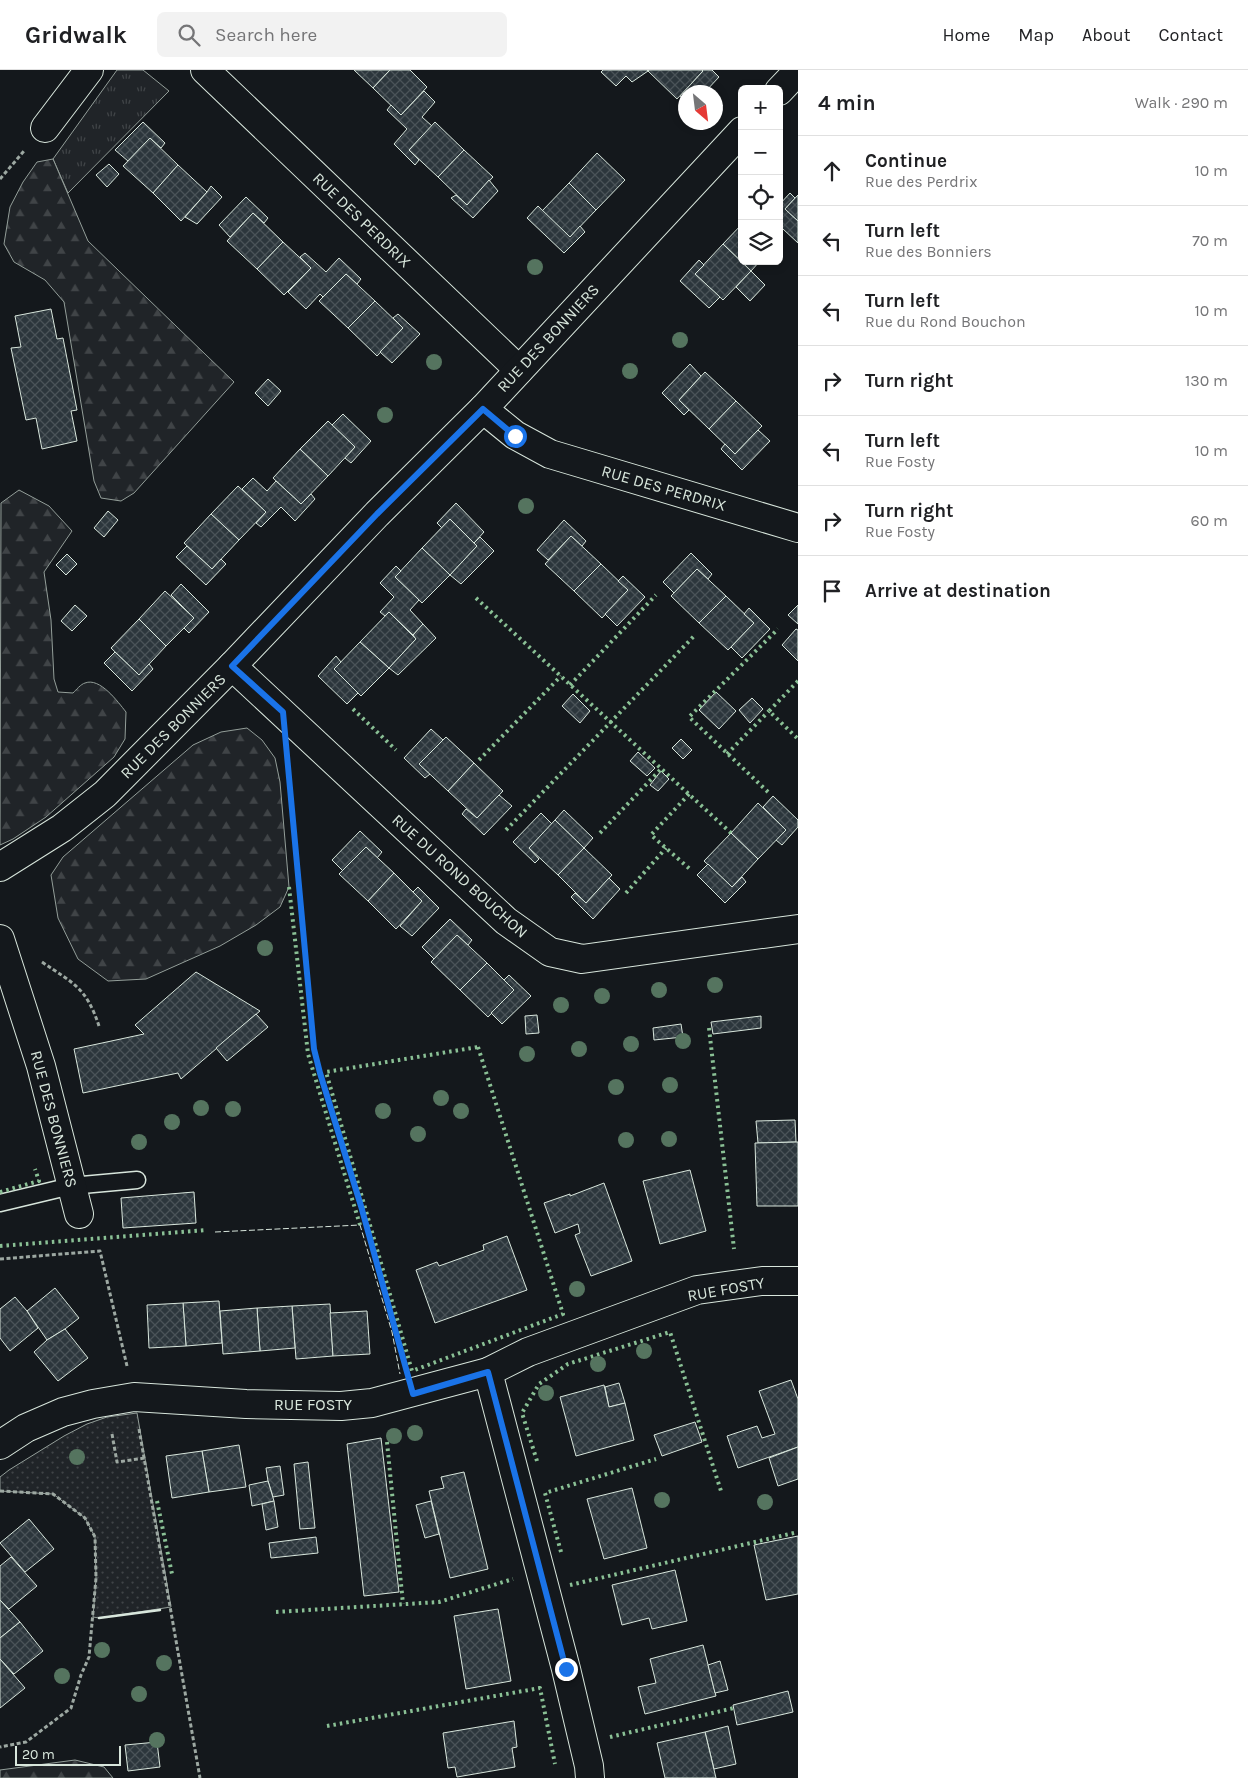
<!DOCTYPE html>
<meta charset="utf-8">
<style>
body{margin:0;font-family:Karla,sans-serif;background:#f2f2f2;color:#202124}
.controls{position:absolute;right:15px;top:15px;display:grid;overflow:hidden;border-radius:8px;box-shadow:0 2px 8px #0003}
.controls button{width:45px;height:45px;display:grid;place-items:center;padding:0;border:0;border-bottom:1px solid #e0e0e0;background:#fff;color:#202124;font:25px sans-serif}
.compass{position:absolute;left:678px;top:15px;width:45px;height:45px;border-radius:50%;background:#fff;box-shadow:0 2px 8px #0003;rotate:152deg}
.scale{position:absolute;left:15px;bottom:12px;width:106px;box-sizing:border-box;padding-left:5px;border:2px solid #d8e6dc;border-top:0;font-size:14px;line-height:18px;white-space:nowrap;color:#d8e6dc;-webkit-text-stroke:4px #14181c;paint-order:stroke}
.stop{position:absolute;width:15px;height:15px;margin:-11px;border:4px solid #1a73e8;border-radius:50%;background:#fff}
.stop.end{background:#1a73e8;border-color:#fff;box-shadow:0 1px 5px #0008}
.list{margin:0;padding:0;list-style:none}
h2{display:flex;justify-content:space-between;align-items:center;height:65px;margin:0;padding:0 20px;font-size:21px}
h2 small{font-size:16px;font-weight:400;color:#757577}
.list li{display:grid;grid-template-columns:32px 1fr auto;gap:15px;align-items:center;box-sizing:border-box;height:70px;padding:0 20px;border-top:1px solid #e0e0e0}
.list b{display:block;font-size:19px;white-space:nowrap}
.list p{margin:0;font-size:16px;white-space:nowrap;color:#757577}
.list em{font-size:16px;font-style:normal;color:#757577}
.icon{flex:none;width:28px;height:28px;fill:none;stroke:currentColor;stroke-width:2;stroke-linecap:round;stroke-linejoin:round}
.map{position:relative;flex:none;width:798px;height:1708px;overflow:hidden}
header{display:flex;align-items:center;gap:30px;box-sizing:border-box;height:70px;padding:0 25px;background:#fff;border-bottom:1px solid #e0e0e0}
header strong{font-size:24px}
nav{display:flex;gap:28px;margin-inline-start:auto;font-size:18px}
.search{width:350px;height:45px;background:#f2f2f2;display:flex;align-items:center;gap:12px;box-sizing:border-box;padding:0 18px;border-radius:8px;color:#757577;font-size:19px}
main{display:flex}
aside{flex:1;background:#fff}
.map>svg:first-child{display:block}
.grass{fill:url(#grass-tufts);stroke:#939e99}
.forest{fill:url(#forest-firs);stroke:#939e99}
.park{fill:url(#park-dots);stroke:#939e99}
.building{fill:url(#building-cross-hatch);stroke:#d8e6dc}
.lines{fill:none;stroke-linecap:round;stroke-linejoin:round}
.service-casing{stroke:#d8e6dc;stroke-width:19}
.minor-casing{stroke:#d8e6dc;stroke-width:30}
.path{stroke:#9da8a2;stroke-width:3;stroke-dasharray:4 2.5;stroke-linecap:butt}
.service{stroke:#14181c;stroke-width:16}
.minor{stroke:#14181c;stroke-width:28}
.hedge{stroke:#8ac095;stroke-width:4;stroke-dasharray:2.5 4;stroke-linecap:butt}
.fence{stroke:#d8e6dc;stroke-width:1;stroke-dasharray:6 2.5;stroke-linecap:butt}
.wall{stroke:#d8e6dc;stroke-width:2.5}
.tree{fill:#55745f}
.route{stroke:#1a73e8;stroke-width:6}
.labels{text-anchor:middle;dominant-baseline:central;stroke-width:4;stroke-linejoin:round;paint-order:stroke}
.street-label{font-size:16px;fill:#d8e6dc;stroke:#14181c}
</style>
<header>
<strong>Gridwalk</strong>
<div class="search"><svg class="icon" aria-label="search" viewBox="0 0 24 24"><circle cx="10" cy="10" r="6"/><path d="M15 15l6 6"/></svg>Search here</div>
<nav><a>Home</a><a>Map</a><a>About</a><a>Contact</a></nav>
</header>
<main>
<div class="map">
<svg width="798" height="1708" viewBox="0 0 798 1708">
<defs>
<pattern id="grass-tufts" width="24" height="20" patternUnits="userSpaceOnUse" patternTransform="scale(1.25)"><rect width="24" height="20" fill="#202428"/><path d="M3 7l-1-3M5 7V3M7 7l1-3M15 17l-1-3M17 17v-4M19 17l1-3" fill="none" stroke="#404447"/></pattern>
<pattern id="forest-firs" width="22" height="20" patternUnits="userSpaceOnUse" patternTransform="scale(1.25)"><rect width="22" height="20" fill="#202428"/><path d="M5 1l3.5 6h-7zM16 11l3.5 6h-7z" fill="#404447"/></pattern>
<pattern id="park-dots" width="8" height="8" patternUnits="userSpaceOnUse" patternTransform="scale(1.25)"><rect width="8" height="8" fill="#202428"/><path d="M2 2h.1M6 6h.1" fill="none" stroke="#404447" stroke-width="1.8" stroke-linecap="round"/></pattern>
<pattern id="building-cross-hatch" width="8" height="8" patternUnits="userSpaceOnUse" patternTransform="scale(1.25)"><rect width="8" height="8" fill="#2c363c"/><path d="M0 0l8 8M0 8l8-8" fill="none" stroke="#4a5358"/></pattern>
</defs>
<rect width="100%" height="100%" fill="#14181c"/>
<polygon class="grass" points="117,0 143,0 169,21 68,123 53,89"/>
<g class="forest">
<polygon points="53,89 88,171 234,312 134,423 121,431 101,428 94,411 64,232 45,210 14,192 4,174 10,137 23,112 37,92"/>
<path d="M 19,420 L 49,436 L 72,461 L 44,502 L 51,550 L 54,609 L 58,622 L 73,623 C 76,620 81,614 85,613 C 100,607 118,632 126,642 L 125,669 L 114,687 L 46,747 L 13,769 L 0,775 L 1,433 Z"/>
<polygon points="247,658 262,670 275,688 280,712 289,817 280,837 256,855 220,876 146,909 108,911 78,889 58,848 51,805 63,787 193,675 221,662"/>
<polygon points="75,1690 104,1697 113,1708 0,1708 0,1700"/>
</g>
<polygon class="park" points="137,1343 171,1537 99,1548 93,1547 96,1508 95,1467 85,1448 53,1424 0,1421 0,1407 9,1400 64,1366 87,1354 107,1347"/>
<g class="building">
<polygon points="354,0 390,0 373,18"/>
<polygon points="390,0 410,0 427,17 401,45 373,18"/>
<polygon points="603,0 647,0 648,1 632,12 626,6 616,16 601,2"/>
<polygon points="649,0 702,0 703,1 677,29 648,1"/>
<polygon points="702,0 712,0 719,7 705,22 686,22 686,31 680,26 703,1"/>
<polygon points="424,21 435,32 422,47 432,56 409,80 419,90 415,95 394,74 407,59 387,40 391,35 401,45"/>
<polygon points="143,52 165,73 161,78 150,68 128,91 115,80"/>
<polygon points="435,52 464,80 438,107 409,80"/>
<polygon points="150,68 178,95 153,123 123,96"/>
<polygon points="464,80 493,107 467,135 438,107"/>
<polygon points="597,83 625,110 596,140 569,113"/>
<polygon points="109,94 119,104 107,117 96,105"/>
<polygon points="178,95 207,122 181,151 153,123"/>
<polygon points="489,110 498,121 473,148 451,128 456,125 467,135"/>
<polygon points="569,113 596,140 570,167 542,141"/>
<polygon points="211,116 222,127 197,154 185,147 207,122"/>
<polygon points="790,123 795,128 785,139 798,151 798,173 783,159 779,164 779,135"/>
<polygon points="798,125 798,151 785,139"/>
<polygon points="246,127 268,148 264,153 253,143 230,167 219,155"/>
<polygon points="538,136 570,167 580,156 585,162 564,183 527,148"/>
<polygon points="253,143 283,172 257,199 227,171"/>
<polygon points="742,154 742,191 760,191 751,201 723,174"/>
<polygon points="283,172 311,198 284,225 257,199"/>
<polygon points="723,174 751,201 723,230 695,204"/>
<polygon points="305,183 326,202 339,188 361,209 357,214 346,204 323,227 320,224 306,239 288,222 311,198 300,187"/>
<polygon points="699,190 704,195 695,204 720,227 709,238 680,211"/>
<polygon points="751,201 765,215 750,231 736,217"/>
<polygon points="346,204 375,231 348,258 319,231"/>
<polygon points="375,231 403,258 377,286 348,258"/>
<polygon points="51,239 57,269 63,268 77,340 71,341 77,371 42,379 36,348 26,350 11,278 21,277 15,246"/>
<polygon points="398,244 420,264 392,293 380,282 403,258 393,248"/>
<polygon points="690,294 701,306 679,330 689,340 684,345 662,323"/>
<polygon points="705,302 736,331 709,359 679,330"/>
<polygon points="268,309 281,321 268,336 255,323"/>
<polygon points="736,331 762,356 735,384 709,359"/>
<polygon points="343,344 371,371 351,393 345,388 355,377 332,355"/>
<polygon points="328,351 355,377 328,406 300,379"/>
<polygon points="758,360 770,371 742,400 721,379 725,374 735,384"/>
<polygon points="300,379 328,406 301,434 273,408"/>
<polygon points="253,408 267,421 276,411 301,434 311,424 315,429 295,451 281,437 261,457 256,453 266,442 242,419"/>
<polygon points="238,416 266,442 239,470 211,444"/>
<polygon points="456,433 484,462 474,473 450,449 442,458 437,453"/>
<polygon points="108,441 118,450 104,467 94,458"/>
<polygon points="211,444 239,470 212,499 184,473"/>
<polygon points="450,449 477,476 450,505 422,478"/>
<polygon points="564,450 586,471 582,476 571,466 548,490 537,480"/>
<polygon points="571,466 601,494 574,521 545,494"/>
<polygon points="480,467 494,481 461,514 450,505 477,476 474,473"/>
<polygon points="187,476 212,499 221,489 226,494 206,515 176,487"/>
<polygon points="422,478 450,505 422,533 395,507"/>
<polygon points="691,483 712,504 708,509 697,499 674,523 663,512"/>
<polygon points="67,484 77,494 66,505 56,495"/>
<polygon points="601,494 628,520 602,548 574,521"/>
<polygon points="396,496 401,501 395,507 419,530 410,540 423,554 413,565 389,542 385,546 380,542 394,527 380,513"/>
<polygon points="697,499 726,526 699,553 671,526"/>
<polygon points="623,506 645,527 617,556 605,544 628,520 618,511"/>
<polygon points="181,514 209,542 189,563 184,558 194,548 171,525"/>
<polygon points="165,521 194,548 166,576 139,549"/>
<polygon points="726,526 754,553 728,580 699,553"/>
<polygon points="75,535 87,546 72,561 61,551"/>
<polygon points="798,535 798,554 788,545"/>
<polygon points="749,538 770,559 742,588 731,577 754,553 744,544"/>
<polygon points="389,542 416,569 389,598 360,572"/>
<polygon points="139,549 166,576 139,605 111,578"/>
<polygon points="423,554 436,568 398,605 389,598 416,569 413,565"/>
<polygon points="796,559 798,560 798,591 782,575"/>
<polygon points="360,572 389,598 361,626 334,599"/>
<polygon points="115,582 139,605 149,594 153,599 132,621 104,593"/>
<polygon points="336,586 341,592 334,599 358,623 347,634 318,606"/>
<polygon points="716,622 736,641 719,659 699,640"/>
<polygon points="573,624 590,641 580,653 562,636"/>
<polygon points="752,628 763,639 750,653 739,640"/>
<polygon points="431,659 443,670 419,694 430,704 425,708 404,688"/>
<polygon points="446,667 474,693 448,721 419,694"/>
<polygon points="681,669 692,680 683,689 672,678"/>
<polygon points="638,682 655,698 647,706 630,691"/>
<polygon points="474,693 503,721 477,748 448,721"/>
<polygon points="661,701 669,709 658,721 650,715"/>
<polygon points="499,725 512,736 484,765 462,744 466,739 477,748"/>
<polygon points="773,726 798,750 798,757 782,775 776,770 786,760 763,737"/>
<polygon points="758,733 786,760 758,789 731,763"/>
<polygon points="564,740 593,768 584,778 555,750"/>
<polygon points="541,743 552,754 529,778 539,789 535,793 513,772"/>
<polygon points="555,750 584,778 558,805 529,778"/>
<polygon points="360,761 382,782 377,788 366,777 343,801 332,790"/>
<polygon points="731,763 758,789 732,817 704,791"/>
<polygon points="366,777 394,803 368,831 339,804"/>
<polygon points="584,778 612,805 586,833 558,805"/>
<polygon points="708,794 732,817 742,807 746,812 725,833 697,805"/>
<polygon points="394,803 422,831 396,859 368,831"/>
<polygon points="609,808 620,819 593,849 571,827 575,823 586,833"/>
<polygon points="418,817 439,838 412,866 400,856 422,831 413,822"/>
<polygon points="450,849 472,870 468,875 457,865 434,889 422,877"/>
<polygon points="457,865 487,893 460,920 431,892"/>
<polygon points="487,893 514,920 488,947 460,920"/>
<polygon points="196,902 260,941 181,1009 178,1003 83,1023 74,979 144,964 135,955"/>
<polygon points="509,905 531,926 502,954 491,943 514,920 504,910"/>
<polygon points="256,944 268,957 227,991 216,978"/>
<polygon points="537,945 539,963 526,964 525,946"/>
<polygon points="761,946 761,958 713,964 711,952"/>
<polygon points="681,954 683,967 654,970 653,958"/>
<polygon points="795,1050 796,1072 758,1073 756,1051"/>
<polygon points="798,1072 798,1136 757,1136 755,1073"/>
<polygon points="690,1100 706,1161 660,1174 643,1111"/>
<polygon points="604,1113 632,1191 591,1206 575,1165 580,1163 578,1154 555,1163 544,1133 570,1124 570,1126"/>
<polygon points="194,1122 196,1153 123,1158 121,1128"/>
<polygon points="507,1166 527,1220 435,1253 416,1200 437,1192 439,1196 484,1180 483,1175"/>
<polygon points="55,1218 79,1248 65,1259 47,1270 27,1241"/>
<polygon points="15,1227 27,1241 38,1258 10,1281 0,1268 0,1239"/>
<polygon points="219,1231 222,1273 186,1276 183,1233"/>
<polygon points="183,1233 186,1276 149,1278 147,1235"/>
<polygon points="330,1234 333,1286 296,1289 292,1236"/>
<polygon points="292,1236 295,1278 260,1281 257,1238"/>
<polygon points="257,1238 260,1281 223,1284 220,1241"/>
<polygon points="367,1241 370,1284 333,1286 330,1243"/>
<polygon points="65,1259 88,1288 58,1311 34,1282 47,1270"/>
<polygon points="791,1310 798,1329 798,1377 738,1398 727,1366 757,1356 762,1368 775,1364 759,1321"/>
<polygon points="619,1313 625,1333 609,1337 605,1317"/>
<polygon points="604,1315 609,1337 625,1333 634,1370 576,1386 560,1327"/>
<polygon points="695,1352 702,1372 662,1386 654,1365"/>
<polygon points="381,1368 399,1522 364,1526 347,1374"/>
<polygon points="239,1375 246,1417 209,1422 202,1381"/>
<polygon points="798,1377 798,1409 778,1416 769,1388"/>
<polygon points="202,1381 209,1422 172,1428 166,1386"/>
<polygon points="308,1392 315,1458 300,1459 294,1394"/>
<polygon points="280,1396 284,1425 273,1427 268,1411 266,1398"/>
<polygon points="464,1402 488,1499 450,1508 429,1421 444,1418 441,1407"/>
<polygon points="268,1411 274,1431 252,1436 249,1415"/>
<polygon points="632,1418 647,1478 604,1489 587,1429"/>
<polygon points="274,1431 278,1457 266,1460 262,1434"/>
<polygon points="431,1431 439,1464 425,1468 416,1435"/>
<polygon points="29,1449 54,1479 25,1502 0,1473"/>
<polygon points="798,1466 798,1524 766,1530 754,1475"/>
<polygon points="316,1467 318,1483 271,1488 269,1473"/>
<polygon points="11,1487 37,1516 9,1539 0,1530 0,1496"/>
<polygon points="675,1500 687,1551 652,1559 649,1548 622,1555 612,1515"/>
<polygon points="0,1530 20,1552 0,1568"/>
<polygon points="498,1539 511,1611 466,1619 454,1546"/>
<polygon points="20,1552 43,1581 14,1604 0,1589 0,1568"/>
<polygon points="703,1575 716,1626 645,1644 638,1617 656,1613 650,1589"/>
<polygon points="0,1589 25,1618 0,1638"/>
<polygon points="720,1591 728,1620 715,1623 708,1595"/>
<polygon points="788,1621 793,1642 737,1655 733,1635"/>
<polygon points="514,1651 517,1677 512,1678 515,1697 457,1707 455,1697 448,1698 443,1663"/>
<polygon points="728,1656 736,1694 714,1699 705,1662"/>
<polygon points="705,1662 716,1708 665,1708 657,1673"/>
<polygon points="157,1672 160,1697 128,1701 125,1675"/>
</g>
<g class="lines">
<defs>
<polyline id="service" points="0,1133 71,1116 137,1110"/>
<g id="minor">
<polyline points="205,0 519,300"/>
<polyline points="779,21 798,1"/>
<polyline points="45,58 89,0"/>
<polyline points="483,339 515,365 550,384 798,458"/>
<polyline points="232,596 506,851 550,882 582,889 798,859"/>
<polyline points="0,797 62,758 105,724 232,596 377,444 483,339 742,61"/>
<polyline points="0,869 41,996 79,1144"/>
<polyline points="0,1375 26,1358 63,1342 93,1334 134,1327 246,1334 341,1336 372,1333 488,1302"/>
<polyline points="590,1708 589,1696 566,1599 488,1302 528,1282 697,1220 762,1211 798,1211"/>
</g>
</defs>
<use href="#service" class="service-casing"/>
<use href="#minor" class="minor-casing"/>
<g class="path">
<polyline points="0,109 24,81"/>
<polyline points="288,692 314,979 320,1003 361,1136 404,1292"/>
<path d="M 42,892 C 74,914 86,917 99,956"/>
<polyline points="0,1189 100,1181 127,1296"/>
<polyline points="139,1359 200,1708"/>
<polyline points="112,1364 117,1392 145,1388"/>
<polyline points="0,1421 53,1424 85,1448 95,1467 96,1508 89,1587 81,1605 71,1638 26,1672 0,1677"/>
</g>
<use href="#service" class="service"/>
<use href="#minor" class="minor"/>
<g class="hedge">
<polyline points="476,528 731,763"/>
<polyline points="798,611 769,641 798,669"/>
<polyline points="570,615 656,525"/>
<polyline points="353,639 396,680"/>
<polyline points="727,684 769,641"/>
<polyline points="479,690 561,606"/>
<polyline points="768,722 689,647 778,559"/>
<polyline points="689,724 651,765 691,800"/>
<polyline points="506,760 696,564"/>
<polyline points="600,763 661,699"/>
<polyline points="289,817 308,984 360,1155"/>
<polyline points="626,823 666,778"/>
<polyline points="709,958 734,1179"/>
<polygon points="478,977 563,1244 412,1301 326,1002"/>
<polyline points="0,1122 39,1111 35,1099"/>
<polyline points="0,1176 207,1160"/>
<polyline points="387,1372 403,1534"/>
<polyline points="537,1391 522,1343 539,1314 568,1294 670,1262 721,1421"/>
<polyline points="157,1431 172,1504"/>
<polyline points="561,1482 545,1423 656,1389"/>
<polyline points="570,1515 798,1462"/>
<polyline points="276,1542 439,1532 513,1509"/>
<polyline points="327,1656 540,1618 555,1694"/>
<polyline points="610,1667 734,1638"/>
</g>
<polyline class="fence" points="215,1162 360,1155 392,1262 400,1304"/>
<polyline class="wall" points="99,1548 160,1540"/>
</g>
<g class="tree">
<circle cx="535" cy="197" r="8"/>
<circle cx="680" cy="270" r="8"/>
<circle cx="434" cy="292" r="8"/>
<circle cx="630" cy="301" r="8"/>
<circle cx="385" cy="345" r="8"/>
<circle cx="526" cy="436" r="8"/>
<circle cx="265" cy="878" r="8"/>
<circle cx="715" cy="915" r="8"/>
<circle cx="659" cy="920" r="8"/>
<circle cx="602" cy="926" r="8"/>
<circle cx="561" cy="935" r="8"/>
<circle cx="683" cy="971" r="8"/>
<circle cx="631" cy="974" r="8"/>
<circle cx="579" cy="979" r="8"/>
<circle cx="527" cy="984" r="8"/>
<circle cx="670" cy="1015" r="8"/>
<circle cx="616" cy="1017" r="8"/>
<circle cx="441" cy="1028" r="8"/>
<circle cx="201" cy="1038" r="8"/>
<circle cx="233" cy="1039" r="8"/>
<circle cx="383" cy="1041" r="8"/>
<circle cx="461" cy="1041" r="8"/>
<circle cx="172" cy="1052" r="8"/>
<circle cx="418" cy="1064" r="8"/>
<circle cx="669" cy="1069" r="8"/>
<circle cx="626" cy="1070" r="8"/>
<circle cx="139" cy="1072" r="8"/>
<circle cx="577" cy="1219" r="8"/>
<circle cx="644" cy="1281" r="8"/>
<circle cx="598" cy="1294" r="8"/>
<circle cx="546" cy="1323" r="8"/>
<circle cx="415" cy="1363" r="8"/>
<circle cx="394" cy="1366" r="8"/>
<circle cx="77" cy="1387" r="8"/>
<circle cx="662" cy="1430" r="8"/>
<circle cx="765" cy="1432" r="8"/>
<circle cx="102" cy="1580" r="8"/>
<circle cx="164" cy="1593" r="8"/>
<circle cx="62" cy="1606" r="8"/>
<circle cx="139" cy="1624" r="8"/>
<circle cx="157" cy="1670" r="8"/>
</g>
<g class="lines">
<polyline class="route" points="515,366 483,339 377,444 232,596 283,642 314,979 320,1003 361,1136 413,1324 488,1302 566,1599"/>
</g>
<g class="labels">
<g class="street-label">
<text transform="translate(362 150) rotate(44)">RUE DES PERDRIX</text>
<text transform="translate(548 268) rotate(-47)">RUE DES BONNIERS</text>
<text transform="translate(664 418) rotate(16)">RUE DES PERDRIX</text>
<text transform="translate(173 656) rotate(-45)">RUE DES BONNIERS</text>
<text transform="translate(460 806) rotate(42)">RUE DU ROND BOUCHON</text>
<text transform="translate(54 1049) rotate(75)">RUE DES BONNIERS</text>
<text transform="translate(726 1219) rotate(-10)">RUE FOSTY</text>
<text x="313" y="1334">RUE FOSTY</text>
</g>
</g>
</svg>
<div class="controls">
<button>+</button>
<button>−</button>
<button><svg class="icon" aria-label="locate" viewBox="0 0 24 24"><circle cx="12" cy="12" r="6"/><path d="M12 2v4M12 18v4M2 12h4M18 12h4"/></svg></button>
<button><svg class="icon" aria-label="layers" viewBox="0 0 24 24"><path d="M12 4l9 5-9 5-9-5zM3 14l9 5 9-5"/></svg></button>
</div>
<svg class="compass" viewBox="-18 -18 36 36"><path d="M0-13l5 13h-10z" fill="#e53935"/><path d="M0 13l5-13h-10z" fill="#757577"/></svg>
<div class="scale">20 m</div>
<div class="stop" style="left:515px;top:366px"></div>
<div class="stop end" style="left:566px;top:1599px"></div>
</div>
<aside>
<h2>4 min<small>Walk · 290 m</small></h2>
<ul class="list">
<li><svg class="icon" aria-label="ahead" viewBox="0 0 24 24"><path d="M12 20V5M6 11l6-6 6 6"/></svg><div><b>Continue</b><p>Rue des Perdrix</p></div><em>10 m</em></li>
<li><svg class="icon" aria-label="left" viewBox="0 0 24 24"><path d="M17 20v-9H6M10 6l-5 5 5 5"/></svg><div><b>Turn left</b><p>Rue des Bonniers</p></div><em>70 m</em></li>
<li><svg class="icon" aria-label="left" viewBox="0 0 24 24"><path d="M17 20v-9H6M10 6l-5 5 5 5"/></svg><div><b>Turn left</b><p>Rue du Rond Bouchon</p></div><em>10 m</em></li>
<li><svg class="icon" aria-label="right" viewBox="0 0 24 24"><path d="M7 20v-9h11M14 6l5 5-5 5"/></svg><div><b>Turn right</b></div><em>130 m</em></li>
<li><svg class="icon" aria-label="left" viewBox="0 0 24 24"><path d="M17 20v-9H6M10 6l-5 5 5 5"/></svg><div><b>Turn left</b><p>Rue Fosty</p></div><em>10 m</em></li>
<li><svg class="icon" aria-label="right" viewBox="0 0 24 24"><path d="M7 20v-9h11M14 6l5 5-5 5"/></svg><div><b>Turn right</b><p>Rue Fosty</p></div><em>60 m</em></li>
<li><svg class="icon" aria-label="arrive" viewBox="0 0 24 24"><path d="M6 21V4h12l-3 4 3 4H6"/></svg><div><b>Arrive at destination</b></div></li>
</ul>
</aside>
</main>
